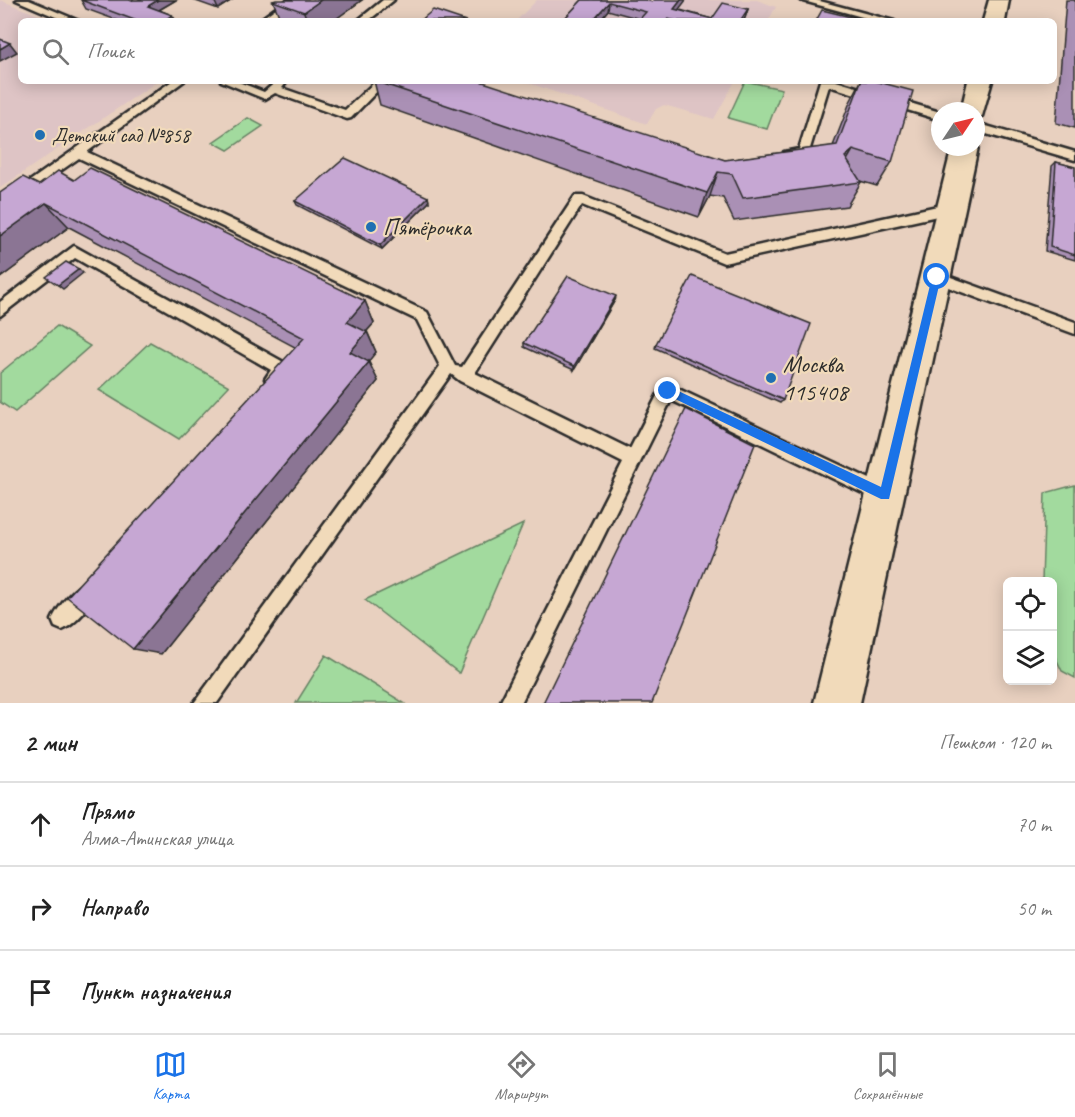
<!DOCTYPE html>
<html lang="ru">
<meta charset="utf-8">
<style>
body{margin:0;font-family:Caveat,sans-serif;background:#f2f2f2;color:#222}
.controls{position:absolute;right:18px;bottom:18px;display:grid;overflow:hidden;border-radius:9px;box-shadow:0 3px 15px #0003}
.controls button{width:54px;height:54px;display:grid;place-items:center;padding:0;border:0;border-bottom:2px solid #e0e0e0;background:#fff;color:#222;font:30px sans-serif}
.compass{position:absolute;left:931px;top:102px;width:54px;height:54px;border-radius:50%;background:#fff;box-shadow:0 3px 15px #0003;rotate:55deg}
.stop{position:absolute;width:18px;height:18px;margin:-14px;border:4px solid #1a73e8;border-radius:50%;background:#fff}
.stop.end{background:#1a73e8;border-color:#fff;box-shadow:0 2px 6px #0008}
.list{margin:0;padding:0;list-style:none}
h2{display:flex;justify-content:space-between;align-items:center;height:78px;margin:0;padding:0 24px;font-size:26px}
h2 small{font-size:20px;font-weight:400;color:#767676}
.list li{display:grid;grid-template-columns:39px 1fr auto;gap:18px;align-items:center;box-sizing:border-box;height:84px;padding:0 24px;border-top:2px solid #e0e0e0}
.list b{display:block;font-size:22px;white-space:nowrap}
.list p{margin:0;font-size:20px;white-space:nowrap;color:#767676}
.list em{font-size:20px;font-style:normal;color:#767676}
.icon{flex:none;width:33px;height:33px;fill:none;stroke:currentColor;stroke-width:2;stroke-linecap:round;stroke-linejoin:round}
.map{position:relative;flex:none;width:1075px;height:703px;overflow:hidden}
.search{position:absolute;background:#fff;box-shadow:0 3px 15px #0003;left:18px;right:18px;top:18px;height:66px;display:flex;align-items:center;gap:15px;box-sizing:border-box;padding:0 21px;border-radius:9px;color:#767676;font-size:22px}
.sheet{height:330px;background:#fff}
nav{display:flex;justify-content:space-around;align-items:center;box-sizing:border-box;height:84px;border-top:2px solid #e0e0e0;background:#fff;font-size:16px;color:#767676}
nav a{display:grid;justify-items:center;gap:3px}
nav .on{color:#1a73e8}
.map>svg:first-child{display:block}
.built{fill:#dec4c5}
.green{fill:#a2da9e;stroke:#668264;stroke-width:1.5}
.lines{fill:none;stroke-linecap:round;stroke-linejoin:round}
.lane-casing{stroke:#2b2b2b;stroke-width:5}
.secondary-casing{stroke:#2b2b2b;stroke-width:5}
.lane{fill:#f1daba;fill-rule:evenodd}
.secondary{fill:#f1daba;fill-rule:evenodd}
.wall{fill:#aa90b5;stroke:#2b2b2b;stroke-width:1.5}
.shaded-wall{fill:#8b7594;stroke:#2b2b2b;stroke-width:1.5}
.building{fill:#c6a7d3;stroke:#2b2b2b;stroke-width:1.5}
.route{fill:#1a73e8}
.poi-dot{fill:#1f6fb2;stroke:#f1daba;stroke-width:2}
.labels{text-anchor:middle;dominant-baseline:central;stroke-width:4.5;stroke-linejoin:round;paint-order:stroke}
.far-poi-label{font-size:20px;fill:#2b2b2b;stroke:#f1daba;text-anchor:start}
.poi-label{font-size:24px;fill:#2b2b2b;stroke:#f1daba;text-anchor:start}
</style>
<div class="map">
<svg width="1075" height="703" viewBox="0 0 1075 703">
<rect width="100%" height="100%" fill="#e8d0bf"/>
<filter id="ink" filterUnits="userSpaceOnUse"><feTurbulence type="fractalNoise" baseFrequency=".0167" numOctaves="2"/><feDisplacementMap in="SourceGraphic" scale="12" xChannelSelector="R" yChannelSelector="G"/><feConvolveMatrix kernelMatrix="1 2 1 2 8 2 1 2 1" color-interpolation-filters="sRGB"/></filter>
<g filter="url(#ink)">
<g class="built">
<polygon points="0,0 53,21 21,21 21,81 158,81 0,188"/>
<polygon points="537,0 757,0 776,7 768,21 516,21"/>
<polygon points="523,81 735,81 714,119 664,105 656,109 647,124"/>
</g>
<g class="green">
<polygon points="745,81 782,89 767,129 728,118"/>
<polygon points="248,118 263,126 228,150 213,142"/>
<polygon points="57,326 90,346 15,412 0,402 0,373"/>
<polygon points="150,342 229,386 179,439 99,390"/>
<polygon points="1075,485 1075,678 1062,671 1053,652 1052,582 1042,581 1045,493"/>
<polygon points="523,524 459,673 365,600"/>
<polygon points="326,655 404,703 296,703"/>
</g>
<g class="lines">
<defs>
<g id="lane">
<polygon points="16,0 29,0 79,21 65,21"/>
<polygon points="287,0 298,0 269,21 258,21"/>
<polygon points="383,0 394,0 368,21 357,21"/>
<polygon points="800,0 816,0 894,21 877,21"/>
<polygon points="172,81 184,81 87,152 427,312 455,366 462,367 575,196 583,196 725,253 951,203 955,205 955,211 951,213 724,263 582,205 475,373 630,449 662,386 668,384 891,489 894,495 891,501 885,503 879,501 671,400 521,703 500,703 623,463 460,381 451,374 217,703 194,703 440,366 417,320 79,158 0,213 0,202"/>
<polygon points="221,81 236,81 264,92 277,81 285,81 286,83 282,88 345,110 376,81 387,81 351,118 347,119 275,93 265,99"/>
<polygon points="820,81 836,81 940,112 940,120 829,86 808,155 784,158 784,152 799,149"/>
<polygon points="976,123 1075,152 1075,160 976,131"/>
<path d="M 74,246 L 287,364 L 290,369 C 285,378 278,388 268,384 L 265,379 L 271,370 L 75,258 L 0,316 L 0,302 Z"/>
<polygon points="937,272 1075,322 1075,334 932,281 930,277 932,273"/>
<path d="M 90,580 L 97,582 L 99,589 C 94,603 76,624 62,630 L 55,627 L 52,620 C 58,606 76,585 90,580 Z"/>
</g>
<g id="secondary">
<polygon points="989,0 1009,0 1005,21 983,21"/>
<polygon points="968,81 992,81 982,116 976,118 976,111 961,111"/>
<polygon points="976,144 978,147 860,703 814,703 952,147 976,147"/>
</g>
</defs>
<use href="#lane" class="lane-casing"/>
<use href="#secondary" class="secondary-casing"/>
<use href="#lane" class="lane"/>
<use href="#secondary" class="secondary"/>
</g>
<g class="wall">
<polygon points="81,0 132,1 133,0 176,0 159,10 172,15 176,21 119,21 86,9"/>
<polygon points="193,0 232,0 218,9"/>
<polygon points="362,0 333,21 281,21 273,1"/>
<polygon points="582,0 645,0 712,19 748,9 745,18 743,21 638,21 640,19 608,10 599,21 566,21 566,17"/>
<polygon points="1066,0 1075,0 1075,128 1056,123"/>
<polygon points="374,81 725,160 833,146 850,102 861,81 892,162 877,186 860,181 861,182 847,206 734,221 723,198 710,196 699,217 380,105"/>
<polygon points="1056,162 1075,167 1075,260 1045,251 1052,166"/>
<polygon points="74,180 365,301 374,323 367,331 376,352 368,361 378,381 161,654 295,347 69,227 0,278 0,193 39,185"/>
<polygon points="428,197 429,202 382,249 297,205 295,201"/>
<polygon points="615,300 574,370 524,347 524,343"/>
<polygon points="656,344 783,400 780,403 655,348"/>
</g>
<g class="shaded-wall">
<polygon points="158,0 176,0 152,14 148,6"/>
<polygon points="214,0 232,0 218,9"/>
<polygon points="321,0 362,0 333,21 307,21 304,12"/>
<polygon points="681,0 686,0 673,17 674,9"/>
<polygon points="609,2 608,10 599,21 592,21"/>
<polygon points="748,9 745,18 743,21 740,21"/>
<polygon points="172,15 176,21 163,21"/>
<polygon points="10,43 17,52 0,61 0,49"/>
<polygon points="853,150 839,174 845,157"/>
<polygon points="718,172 710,196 699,217 707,193"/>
<polygon points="428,197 429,202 382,249 380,245"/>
<polygon points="46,203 69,227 0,278 0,236"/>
<polygon points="79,269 83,273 63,289 58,285"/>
<polygon points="616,296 615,300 574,370 574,366"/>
<polygon points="365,301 374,323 357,342 347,322"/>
<polygon points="367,332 376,352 360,372 350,352"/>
<polygon points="369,362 378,381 161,654 133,649"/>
</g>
<g class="building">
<polygon points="81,0 129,0 132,1 133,0 158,0 148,6 172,15 163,21 137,21"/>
<polygon points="276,0 321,0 304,12 273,1"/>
<polygon points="582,0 645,0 652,2 654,0 681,0 674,9 712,19 723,3 748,9 740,21 677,21 668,19 666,21 638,21 646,12 609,2 592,21 581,21 566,17"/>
<polygon points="433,10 466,21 420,21"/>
<polygon points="822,10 867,21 816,21"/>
<polygon points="0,39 10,43 0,49"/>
<polygon points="375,81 480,81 725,160 837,145 861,81 875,81 913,91 892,162 853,150 845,157 861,182 743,198 732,174 718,172 707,193"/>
<polygon points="345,158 428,197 380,245 295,201"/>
<polygon points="1056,162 1075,167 1075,255 1050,247"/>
<polygon points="90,168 365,301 347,322 367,332 350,352 369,362 133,649 67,597 304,338 46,203 0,236 0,193 23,177 39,185 58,171 74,180"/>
<polygon points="66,262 79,269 58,285 46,277"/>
<polygon points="568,276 616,296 574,366 524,343"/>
<polygon points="692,276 811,324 783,400 656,344"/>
<polygon points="686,409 755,444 652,703 543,703"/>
</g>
</g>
<polygon class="route" points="937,273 941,277 889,499 881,499 665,394 663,391 668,386 672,388 881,487 932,277"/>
<g class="poi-dot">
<circle cx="40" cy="135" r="6"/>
<circle cx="371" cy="227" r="6"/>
<circle cx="771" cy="378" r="6"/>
</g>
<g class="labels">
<g class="far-poi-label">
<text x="52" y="135">Детский сад №858</text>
</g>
<g class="poi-label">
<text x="383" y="227">Пятёрочка</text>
<text x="783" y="364">Москва<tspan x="783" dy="28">115408</tspan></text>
</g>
</g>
</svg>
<div class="controls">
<button><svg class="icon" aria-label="locate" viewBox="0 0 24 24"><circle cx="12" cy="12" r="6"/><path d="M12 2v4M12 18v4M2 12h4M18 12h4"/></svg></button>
<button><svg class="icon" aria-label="layers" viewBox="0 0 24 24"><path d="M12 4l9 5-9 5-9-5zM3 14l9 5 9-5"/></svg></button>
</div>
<svg class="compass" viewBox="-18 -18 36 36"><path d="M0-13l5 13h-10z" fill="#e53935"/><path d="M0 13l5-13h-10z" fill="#767676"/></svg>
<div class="stop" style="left:937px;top:277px"></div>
<div class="stop end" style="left:668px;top:391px"></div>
<div class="search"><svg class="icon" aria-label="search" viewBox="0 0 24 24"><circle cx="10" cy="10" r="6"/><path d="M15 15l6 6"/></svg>Поиск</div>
</div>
<section class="sheet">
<h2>2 мин<small>Пешком · 120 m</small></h2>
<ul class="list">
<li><svg class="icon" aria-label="ahead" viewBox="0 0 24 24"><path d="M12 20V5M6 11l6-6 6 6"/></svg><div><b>Прямо</b><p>Алма-Атинская улица</p></div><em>70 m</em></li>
<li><svg class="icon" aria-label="right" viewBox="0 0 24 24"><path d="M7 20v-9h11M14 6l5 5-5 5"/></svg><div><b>Направо</b></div><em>50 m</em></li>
<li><svg class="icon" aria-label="arrive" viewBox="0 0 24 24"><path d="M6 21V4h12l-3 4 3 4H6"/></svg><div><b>Пункт назначения</b></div></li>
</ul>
</section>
<nav>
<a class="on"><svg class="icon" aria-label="map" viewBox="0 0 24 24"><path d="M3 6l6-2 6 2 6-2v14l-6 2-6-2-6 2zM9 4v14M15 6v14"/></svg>Карта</a>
<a><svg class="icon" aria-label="directions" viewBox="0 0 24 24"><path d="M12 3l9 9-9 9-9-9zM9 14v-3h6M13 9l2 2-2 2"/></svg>Маршрут</a>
<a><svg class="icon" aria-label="saved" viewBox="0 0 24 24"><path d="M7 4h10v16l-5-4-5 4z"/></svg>Сохранённые</a>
</nav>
